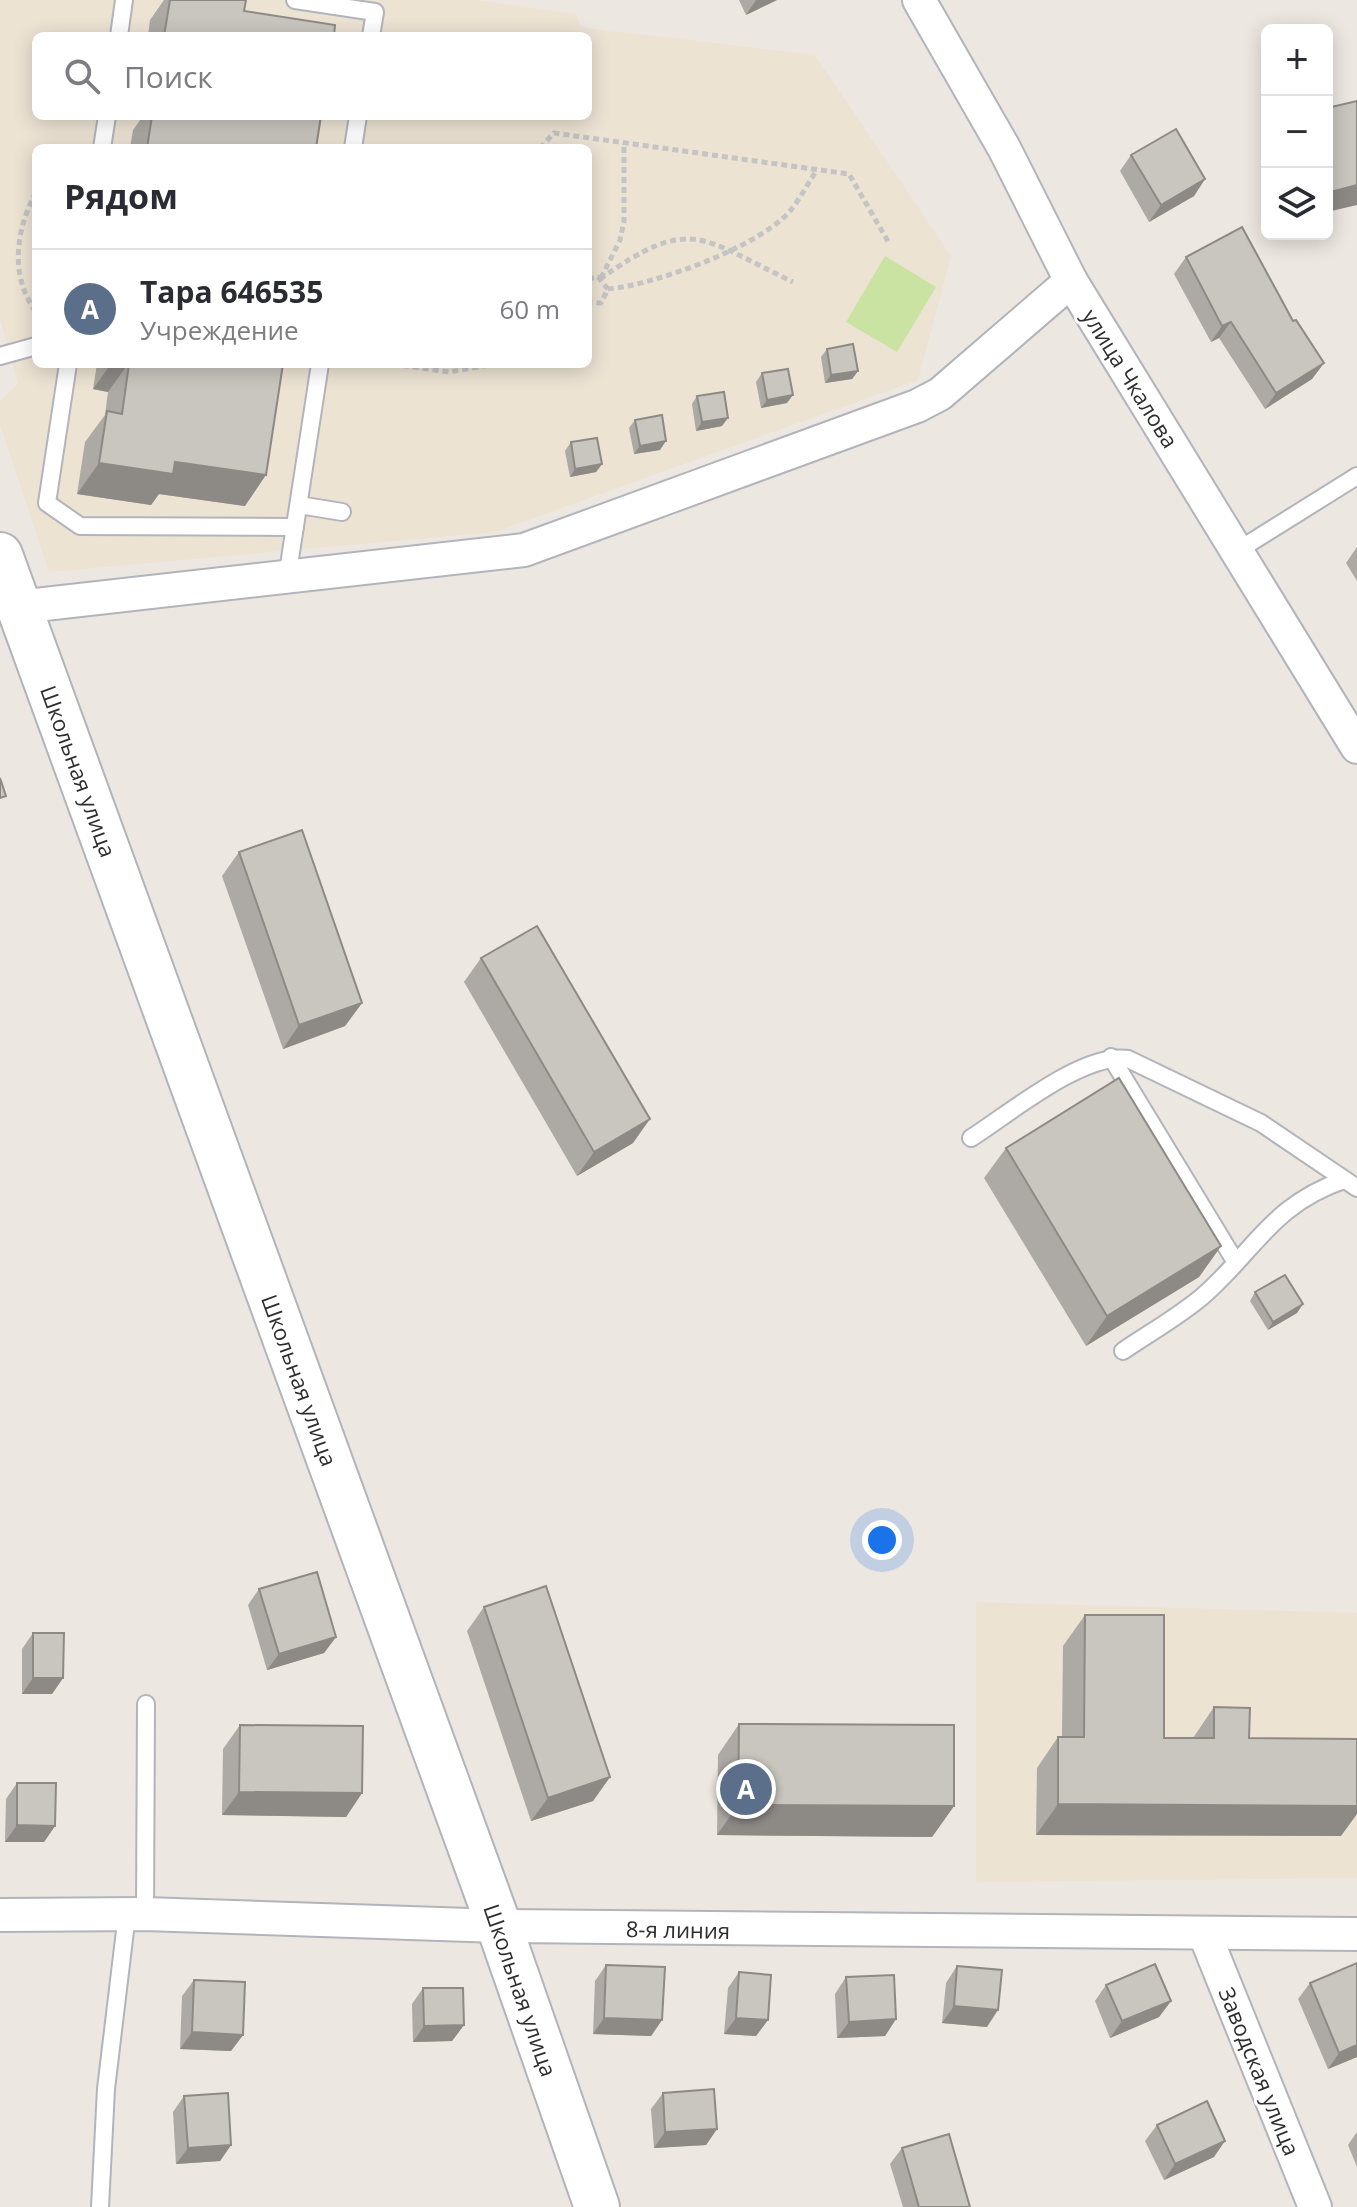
<!DOCTYPE html>
<html lang="ru">
<meta charset="utf-8">
<style>
body{margin:0;font-family:"Open Sans",sans-serif;background:#f2f2f3;color:#2b2b33}
.controls{position:absolute;right:24px;top:24px;display:grid;overflow:hidden;border-radius:12px;box-shadow:0 4px 20px #0003}
.controls button{width:72px;height:72px;display:grid;place-items:center;padding:0;border:0;border-bottom:2px solid #e1e1e2;background:#fff;color:#2b2b33;font:40px sans-serif}
.you{position:absolute;left:882px;top:1540px;width:28px;height:28px;margin:-20px;border:6px solid #fff;border-radius:50%;background:#1a73e8;box-shadow:0 0 0 12px #1a73e833}
.badge{display:grid;place-items:center;width:52px;height:52px;border-radius:50%;background:#1a73e8;color:#fff;font-size:26px;font-weight:700}
.pin{position:absolute;translate:-50% -50%;border:4px solid #fff;box-shadow:0 2px 8px #0006}
.list{margin:0;padding:0;list-style:none}
h2{display:flex;justify-content:space-between;align-items:center;height:104px;margin:0;padding:0 32px;font-size:34px}
h2 small{font-size:26px;font-weight:400;color:#7c7c81}
.list li{display:grid;grid-template-columns:52px 1fr auto;gap:24px;align-items:center;box-sizing:border-box;height:120px;padding:0 32px;border-top:2px solid #e1e1e2}
.list b{display:block;font-size:30px;white-space:nowrap}
.list p{margin:0;font-size:26px;white-space:nowrap;color:#7c7c81}
.list em{font-size:26px;font-style:normal;color:#7c7c81}
.icon{flex:none;width:44px;height:44px;fill:none;stroke:currentColor;stroke-width:2;stroke-linecap:round;stroke-linejoin:round}
.map{position:relative;flex:none;width:1357px;height:2207px;overflow:hidden}
.search{position:absolute;background:#fff;box-shadow:0 4px 20px #0003;left:32px;top:32px;width:560px;height:88px;display:flex;align-items:center;gap:20px;box-sizing:border-box;padding:0 28px;border-radius:12px;color:#7c7c81;font-size:30px}
.panel{position:absolute;background:#fff;box-shadow:0 4px 20px #0003;left:32px;top:144px;width:560px;height:224px;border-radius:12px}
.map>svg:first-child{display:block}
.education{fill:#ece3d3;fill-rule:evenodd}
.pitch{fill:#cae2a2}
.lines{fill:none;stroke-linecap:round;stroke-linejoin:round}
.lane-casing{stroke:#b2b4bb;stroke-width:20}
.street-casing{stroke:#b2b4bb;stroke-width:36}
.secondary-casing{stroke:#b2b4bb;stroke-width:48}
.path{stroke:#c4c4c4;stroke-width:5;stroke-dasharray:6 4;stroke-linecap:butt}
.lane{stroke:#fff;stroke-width:16}
.street{stroke:#fff;stroke-width:32}
.secondary{stroke:#fff;stroke-width:44}
.wall{fill:#ada9a4}
.shaded-wall{fill:#8d8a86}
.building{fill:#c9c5bf;stroke:#8d8a86;stroke-width:2}
.labels{text-anchor:middle;dominant-baseline:central;stroke-width:6;stroke-linejoin:round;paint-order:stroke}
.street-label{font-size:22px;fill:#2d2d2d;stroke:#fff}
</style>
<div class="map">
<svg width="1357" height="2207" viewBox="0 0 1357 2207">
<rect width="100%" height="100%" fill="#ede7e1"/>
<g class="education">
<path d="M 0,0 L 476,0 L 576,14 L 581,27 L 815,55 L 951,256 L 918,380 L 495,532 L 49,572 L 0,425 L 0,401 L 18,384 L 0,320 ZM 36,36 L 588,36 L 588,116 L 36,116 ZM 36,148 L 588,148 L 588,364 L 36,364 Z"/>
<polygon points="976,1602 1357,1613 1357,1878 976,1882"/>
</g>
<polygon class="pitch" points="885,256 936,287 897,352 846,322"/>
<g class="lines">
<defs>
<g id="lane">
<polyline points="295,0 375,12 371,36"/>
<polyline points="119,36 124,0"/>
<polyline points="102,148 107,116"/>
<polyline points="353,148 358,116"/>
<polyline points="0,356 36,346"/>
<polyline points="68,364 47,503 80,526 295,527"/>
<polyline points="299,505 342,512"/>
<polyline points="1237,551 1357,476"/>
<polyline points="287,578 320,364"/>
<polyline points="1111,1057 1235,1261"/>
<path d="M 971,1138 C 1009,1114 1083,1052 1128,1059 L 1261,1123 L 1357,1188"/>
<path d="M 1123,1351 C 1149,1333 1180,1316 1204,1295 C 1255,1250 1273,1204 1344,1180"/>
<polyline points="145,1914 146,1704"/>
<polyline points="100,2207 106,2089 127,1914"/>
</g>
<g id="street">
<polyline points="919,0 1004,148 1071,281 1357,747"/>
<polyline points="18,607 524,550 917,406 940,394 1071,281"/>
<polyline points="0,1915 145,1914 499,1926 1357,1934"/>
<polyline points="1205,1935 1315,2207"/>
</g>
<polyline id="secondary" points="0,555 499,1926 597,2207"/>
</defs>
<use href="#lane" class="lane-casing"/>
<use href="#street" class="street-casing"/>
<use href="#secondary" class="secondary-casing"/>
<g class="path">
<polyline points="540,148 554,133 849,174 889,243"/>
<path d="M 36,192 C 16,230 9,275 36,312"/>
<polyline points="601,278 620,240 624,221 624,143"/>
<polyline points="588,279 598,277 608,289 601,303 588,302"/>
<path d="M 600,279 C 692,214 700,238 793,282"/>
<path d="M 608,289 C 654,285 759,247 790,211 C 800,199 808,183 817,170"/>
<polyline points="393,364 449,372 495,364"/>
</g>
<use href="#lane" class="lane"/>
<use href="#street" class="street"/>
<use href="#secondary" class="secondary"/>
</g>
<g class="wall">
<polygon points="164,0 245,0 244,11 334,36 148,36 150,20"/>
<polygon points="739,0 777,0 746,15"/>
<polygon points="143,116 321,116 316,148 130,148 133,130"/>
<polygon points="1131,155 1205,179 1194,196 1149,222 1120,171"/>
<polygon points="1186,257 1293,321 1324,363 1312,379 1265,409 1219,338 1211,342 1174,274"/>
<polygon points="827,349 858,371 852,379 825,383 821,357"/>
<polygon points="97,364 283,364 245,506 159,494 151,505 77,494 85,442 105,415 108,392 93,389"/>
<polygon points="762,373 787,403 761,408 756,382"/>
<polygon points="697,396 722,426 696,431 692,404"/>
<polygon points="635,420 660,450 634,454 629,428"/>
<polygon points="571,442 602,464 596,472 570,477 565,451"/>
<polygon points="1357,547 1357,581 1346,563"/>
<polygon points="239,852 362,1003 345,1026 283,1049 222,876"/>
<polygon points="481,958 633,1143 577,1176 464,982"/>
<polygon points="1006,1148 1221,1246 1199,1277 1086,1346 984,1178"/>
<polygon points="1255,1292 1297,1313 1268,1330 1250,1301"/>
<polygon points="259,1589 336,1637 324,1653 267,1670 248,1605"/>
<polygon points="484,1607 610,1777 593,1801 531,1821 467,1631"/>
<polygon points="1085,1615 1164,1738 1193,1738 1214,1707 1249,1738 1341,1836 1036,1835 1037,1768 1058,1737 1062,1737 1063,1646"/>
<polygon points="33,1633 63,1678 52,1694 22,1694 22,1649"/>
<polygon points="739,1724 954,1806 932,1837 717,1835 718,1755"/>
<polygon points="240,1725 362,1793 346,1817 222,1815 223,1749"/>
<polygon points="17,1783 55,1826 44,1842 5,1842 6,1799"/>
<polygon points="606,1965 662,2020 651,2036 593,2034 595,1981"/>
<polygon points="957,1966 987,2027 942,2023 946,1983"/>
<polygon points="739,1972 768,2020 756,2036 724,2034 728,1988"/>
<polygon points="846,1977 896,2019 885,2036 837,2038 835,1994"/>
<polygon points="194,1980 243,2035 231,2051 180,2049 182,1996"/>
<polygon points="1310,1983 1357,2057 1328,2069 1298,1999"/>
<polygon points="1106,1985 1171,2001 1159,2017 1110,2038 1095,2001"/>
<polygon points="423,1988 464,2025 452,2041 413,2042 412,2004"/>
<polygon points="663,2093 717,2129 706,2145 654,2148 651,2109"/>
<polygon points="184,2096 231,2145 220,2161 176,2164 173,2112"/>
<polygon points="1157,2125 1214,2157 1164,2180 1145,2141"/>
<polygon points="1357,2132 1357,2167 1348,2145"/>
<polygon points="902,2148 970,2207 903,2207 890,2164"/>
</g>
<g class="shaded-wall">
<polygon points="756,0 777,0 746,15"/>
<polygon points="1205,179 1194,196 1149,222 1161,205"/>
<polygon points="1357,185 1357,205 1327,212 1327,193"/>
<polygon points="1231,322 1219,338 1211,342 1222,326"/>
<polygon points="1324,363 1312,379 1265,409 1276,393"/>
<polygon points="111,364 128,364 108,392 93,389"/>
<polygon points="858,371 852,379 825,383 831,375"/>
<polygon points="793,395 787,403 761,408 767,400"/>
<polygon points="728,418 722,426 696,431 702,422"/>
<polygon points="666,441 660,450 634,454 640,446"/>
<polygon points="175,462 266,475 245,506 159,494 151,505 77,494 99,463"/>
<polygon points="602,464 596,472 570,477 575,469"/>
<polygon points="362,1003 345,1026 283,1049 299,1025"/>
<polygon points="650,1119 633,1143 577,1176 594,1152"/>
<polygon points="1221,1246 1199,1277 1086,1346 1107,1316"/>
<polygon points="1303,1304 1297,1313 1268,1330 1273,1322"/>
<polygon points="336,1637 324,1653 267,1670 279,1654"/>
<polygon points="33,1678 63,1678 52,1694 22,1694"/>
<polygon points="610,1777 593,1801 531,1821 548,1798"/>
<polygon points="239,1792 362,1793 346,1817 222,1815"/>
<polygon points="1058,1804 1357,1806 1357,1814 1341,1836 1036,1835"/>
<polygon points="738,1805 954,1806 932,1837 717,1835"/>
<polygon points="17,1825 55,1826 44,1842 5,1842"/>
<polygon points="1171,2001 1159,2017 1110,2038 1122,2021"/>
<polygon points="954,2006 998,2010 987,2027 942,2023"/>
<polygon points="604,2018 662,2020 651,2036 593,2034"/>
<polygon points="736,2018 768,2020 756,2036 724,2034"/>
<polygon points="896,2019 885,2036 837,2038 849,2022"/>
<polygon points="464,2025 452,2041 413,2042 424,2026"/>
<polygon points="192,2032 243,2035 231,2051 180,2049"/>
<polygon points="1357,2045 1357,2057 1328,2069 1339,2053"/>
<polygon points="717,2129 706,2145 654,2148 665,2132"/>
<polygon points="1225,2141 1214,2157 1164,2180 1175,2164"/>
<polygon points="231,2145 220,2161 176,2164 188,2148"/>
</g>
<g class="building">
<polygon points="170,0 246,0 244,11 335,25 334,36 164,36"/>
<polygon points="1357,101 1357,185 1327,193 1327,108"/>
<polygon points="152,116 321,116 316,148 147,148"/>
<polygon points="1176,129 1205,179 1161,205 1131,155"/>
<polygon points="1242,227 1293,321 1296,320 1324,363 1276,393 1231,322 1222,326 1186,257"/>
<polygon points="853,344 858,371 831,375 827,349"/>
<polygon points="129,364 283,364 266,475 175,462 173,474 99,463 107,411 122,414"/>
<polygon points="788,369 793,395 767,400 762,373"/>
<polygon points="724,392 728,418 702,422 697,396"/>
<polygon points="662,415 666,441 640,446 635,420"/>
<polygon points="597,438 602,464 575,469 571,442"/>
<polygon points="0,778 6,796 0,798"/>
<polygon points="302,830 362,1003 299,1025 239,852"/>
<polygon points="537,926 650,1119 594,1152 481,958"/>
<polygon points="1119,1078 1221,1246 1107,1316 1006,1148"/>
<polygon points="1285,1275 1303,1304 1273,1322 1255,1292"/>
<polygon points="317,1572 336,1637 279,1654 259,1589"/>
<polygon points="546,1586 610,1777 548,1798 484,1607"/>
<polygon points="1085,1615 1164,1615 1164,1738 1214,1738 1214,1707 1250,1708 1249,1738 1357,1739 1357,1806 1058,1804 1058,1737 1084,1737"/>
<polygon points="33,1633 64,1633 63,1678 33,1678"/>
<polygon points="739,1724 954,1725 954,1806 738,1805"/>
<polygon points="240,1725 363,1726 362,1793 239,1792"/>
<polygon points="17,1783 56,1783 55,1826 17,1825"/>
<polygon points="1357,1963 1357,2045 1339,2053 1310,1983"/>
<polygon points="1155,1964 1171,2001 1122,2021 1106,1985"/>
<polygon points="606,1965 665,1967 662,2020 604,2018"/>
<polygon points="957,1966 1002,1970 998,2010 954,2006"/>
<polygon points="739,1972 771,1975 768,2020 736,2018"/>
<polygon points="894,1975 896,2019 849,2022 846,1977"/>
<polygon points="194,1980 245,1982 243,2035 192,2032"/>
<polygon points="423,1988 463,1988 464,2025 424,2026"/>
<polygon points="714,2089 717,2129 665,2132 663,2093"/>
<polygon points="228,2093 231,2145 188,2148 184,2096"/>
<polygon points="1207,2101 1225,2141 1175,2164 1157,2125"/>
<polygon points="949,2134 970,2207 919,2207 902,2148"/>
</g>
<g class="labels">
<g class="street-label">
<text transform="translate(1131 378) rotate(58)">улица Чкалова</text>
<text transform="translate(79 771) rotate(70)">Школьная улица</text>
<text transform="translate(300 1380) rotate(70)">Школьная улица</text>
<text transform="translate(678 1929) rotate(1)">8-я линия</text>
<text transform="translate(521 1990) rotate(71)">Школьная улица</text>
<text transform="translate(1260 2071) rotate(68)">Заводская улица</text>
</g>
</g>
</svg>
<div class="controls">
<button>+</button>
<button>−</button>
<button><svg class="icon" aria-label="layers" viewBox="0 0 24 24"><path d="M12 4l9 5-9 5-9-5zM3 14l9 5 9-5"/></svg></button>
</div>
<div class="you"></div>
<div class="pin badge" style="left:746px;top:1789px;background:#5c6f8a">A</div>
<div class="search"><svg class="icon" aria-label="search" viewBox="0 0 24 24"><circle cx="10" cy="10" r="6"/><path d="M15 15l6 6"/></svg>Поиск</div>
<section class="panel">
<h2>Рядом<small></small></h2>
<ul class="list">
<li><span class="badge" style="background:#5c6f8a">A</span><div><b>Тара 646535</b><p>Учреждение</p></div><em>60 m</em></li>
</ul>
</section>
</div>
